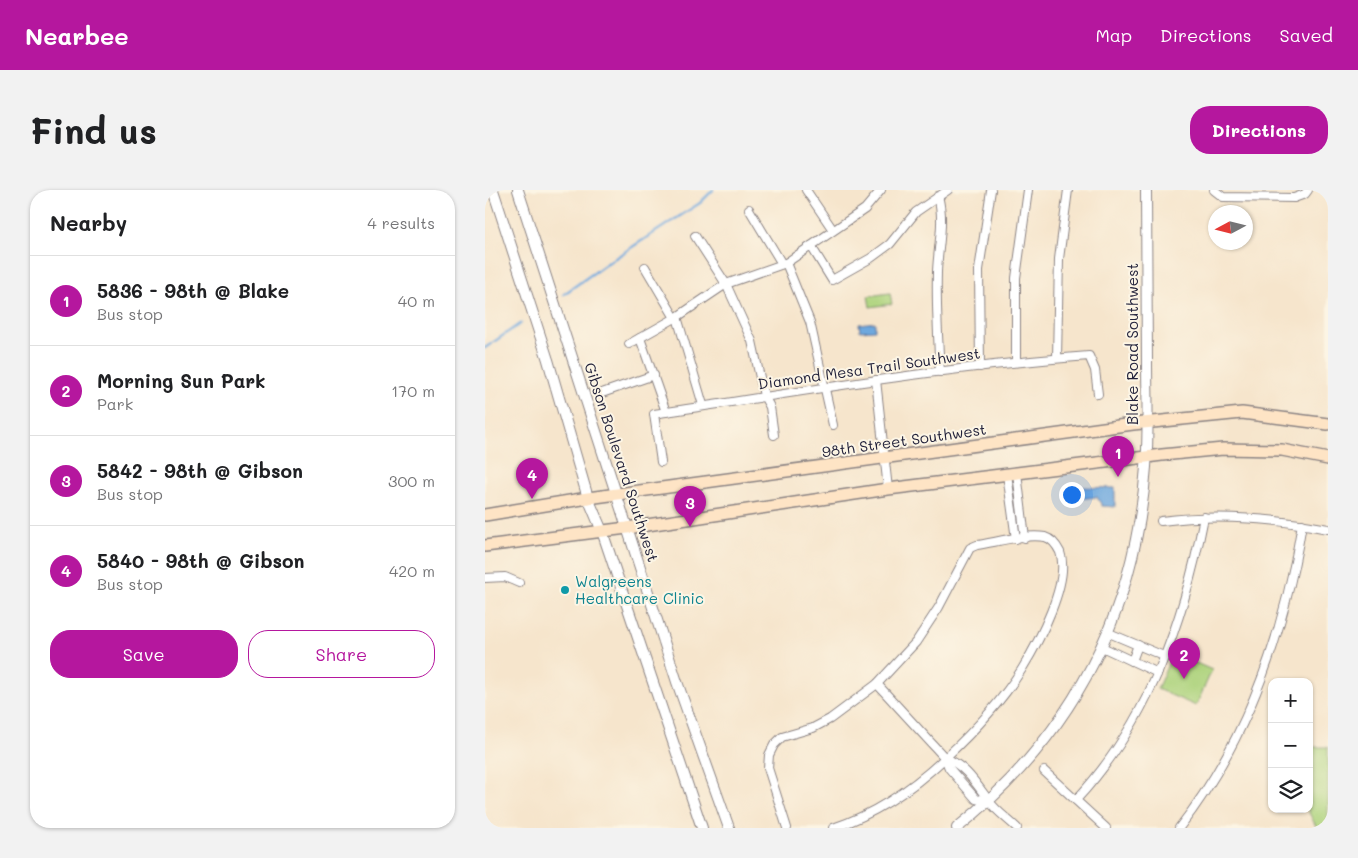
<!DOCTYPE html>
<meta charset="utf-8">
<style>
body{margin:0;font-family:Mali,sans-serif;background:#f2f2f2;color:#202124}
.controls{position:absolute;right:15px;bottom:15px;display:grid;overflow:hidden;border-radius:10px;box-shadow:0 1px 4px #0004}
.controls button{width:45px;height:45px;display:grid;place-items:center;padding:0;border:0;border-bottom:1px solid #e0e0e0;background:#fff;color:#202124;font:25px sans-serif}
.compass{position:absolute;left:723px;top:15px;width:45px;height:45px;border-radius:50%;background:#fff;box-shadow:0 1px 4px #0004;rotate:263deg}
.you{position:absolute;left:586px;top:304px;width:18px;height:18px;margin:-12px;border:4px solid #fff;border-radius:50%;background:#1a73e8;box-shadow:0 0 0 8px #1a73e833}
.badge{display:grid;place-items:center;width:32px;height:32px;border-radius:50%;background:#b5179e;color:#fff;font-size:16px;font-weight:700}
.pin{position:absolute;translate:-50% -41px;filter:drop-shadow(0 1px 2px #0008)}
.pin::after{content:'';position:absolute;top:26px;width:18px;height:15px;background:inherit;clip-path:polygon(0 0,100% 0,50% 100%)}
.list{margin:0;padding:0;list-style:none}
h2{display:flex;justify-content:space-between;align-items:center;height:65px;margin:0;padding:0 20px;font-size:21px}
h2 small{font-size:16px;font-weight:400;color:#757577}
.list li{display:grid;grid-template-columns:32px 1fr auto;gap:15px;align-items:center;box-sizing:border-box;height:90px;padding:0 20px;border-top:1px solid #e0e0e0}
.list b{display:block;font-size:19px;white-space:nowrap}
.list p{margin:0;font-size:16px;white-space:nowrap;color:#757577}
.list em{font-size:16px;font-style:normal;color:#757577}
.actions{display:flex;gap:10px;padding:15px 20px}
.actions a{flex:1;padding:11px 0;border:1px solid #b5179e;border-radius:20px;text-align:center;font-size:18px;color:#b5179e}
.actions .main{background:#b5179e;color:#fff}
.icon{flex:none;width:28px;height:28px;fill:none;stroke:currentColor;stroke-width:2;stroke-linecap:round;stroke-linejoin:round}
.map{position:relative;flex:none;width:843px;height:638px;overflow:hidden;border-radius:20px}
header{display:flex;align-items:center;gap:30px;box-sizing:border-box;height:70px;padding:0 25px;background:#b5179e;color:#fff}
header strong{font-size:24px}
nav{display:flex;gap:28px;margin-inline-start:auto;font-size:18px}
.intro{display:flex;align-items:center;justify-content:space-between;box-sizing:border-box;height:120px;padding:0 30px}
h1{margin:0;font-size:35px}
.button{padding:12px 22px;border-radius:20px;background:#b5179e;color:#fff;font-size:18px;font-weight:700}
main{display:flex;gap:30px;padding:0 30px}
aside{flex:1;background:#fff;border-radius:20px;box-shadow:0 1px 4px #0004}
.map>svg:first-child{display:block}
.green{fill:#add37d;stroke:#687a5c}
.water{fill:#6ea8de;stroke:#48658c}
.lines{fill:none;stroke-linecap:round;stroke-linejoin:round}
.stream{stroke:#6ea8de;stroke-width:2.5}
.minor-casing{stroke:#8c8484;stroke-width:10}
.tertiary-casing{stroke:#8c8484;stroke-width:12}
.secondary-casing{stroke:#8c8484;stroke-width:14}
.minor{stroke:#fff;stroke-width:8}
.tertiary{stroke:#fff;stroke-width:10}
.secondary{stroke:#fee4c5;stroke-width:11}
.culture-dot{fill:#0f9aa8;stroke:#fcf5e5;stroke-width:2}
.labels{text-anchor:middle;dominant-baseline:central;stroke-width:4;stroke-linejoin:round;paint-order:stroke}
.street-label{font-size:15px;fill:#22223b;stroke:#fcf5e5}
.culture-label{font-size:15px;fill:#0d838f;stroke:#fcf5e5;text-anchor:start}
</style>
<header>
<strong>Nearbee</strong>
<nav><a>Map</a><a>Directions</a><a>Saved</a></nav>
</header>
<div class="intro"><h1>Find us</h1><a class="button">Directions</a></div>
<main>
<aside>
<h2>Nearby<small>4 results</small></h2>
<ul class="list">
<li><span class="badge">1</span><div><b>5836 - 98th @ Blake</b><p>Bus stop</p></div><em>40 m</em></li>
<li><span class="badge">2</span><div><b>Morning Sun Park</b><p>Park</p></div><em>170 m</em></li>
<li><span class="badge">3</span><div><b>5842 - 98th @ Gibson</b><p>Bus stop</p></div><em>300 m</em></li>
<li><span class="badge">4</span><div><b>5840 - 98th @ Gibson</b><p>Bus stop</p></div><em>420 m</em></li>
</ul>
<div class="actions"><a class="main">Save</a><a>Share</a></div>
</aside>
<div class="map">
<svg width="843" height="638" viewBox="0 0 843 638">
<rect width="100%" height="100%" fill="#fcf5e5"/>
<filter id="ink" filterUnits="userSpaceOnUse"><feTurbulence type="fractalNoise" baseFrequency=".02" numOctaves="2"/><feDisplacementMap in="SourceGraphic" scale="10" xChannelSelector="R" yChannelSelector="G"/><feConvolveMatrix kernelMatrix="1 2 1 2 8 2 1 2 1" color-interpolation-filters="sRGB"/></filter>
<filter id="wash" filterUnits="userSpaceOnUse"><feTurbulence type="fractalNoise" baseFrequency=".0096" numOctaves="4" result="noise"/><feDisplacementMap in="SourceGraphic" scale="20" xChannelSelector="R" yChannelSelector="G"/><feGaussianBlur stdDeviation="1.12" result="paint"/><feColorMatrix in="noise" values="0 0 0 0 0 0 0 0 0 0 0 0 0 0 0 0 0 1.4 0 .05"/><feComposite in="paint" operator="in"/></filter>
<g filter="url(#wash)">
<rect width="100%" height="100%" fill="#f6e5cc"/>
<g class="green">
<polygon points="405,103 407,114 385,117 383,106"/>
<polygon points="688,463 727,480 711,516 672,499"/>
<polygon points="824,557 843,557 843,636 832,638 822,619 824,619"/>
</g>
<g class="water">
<polygon points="390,132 390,140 375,141 374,134"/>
<polygon points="594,297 630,298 630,317 617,316 612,307 592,309"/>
</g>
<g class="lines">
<g class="stream">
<polyline points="79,104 121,74 215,13 228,0"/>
<polyline points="0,158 36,133"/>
</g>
</g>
</g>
<g filter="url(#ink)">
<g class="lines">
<defs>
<g id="minor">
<polyline points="321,0 348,40"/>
<polyline points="729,0 738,7 809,8 820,4 823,0"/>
<path d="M 453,6 C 460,31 453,56 452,82 C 451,115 453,149 455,182"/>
<polyline points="264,19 297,74"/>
<polyline points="210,46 241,94 267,151 279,206 285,217 289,245"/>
<polyline points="326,56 347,90 386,68 405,54 431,22 463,0"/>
<polyline points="301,73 325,132 348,235"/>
<polyline points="160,77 190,128"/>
<polyline points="192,127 218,215"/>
<polyline points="155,148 181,222"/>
<polyline points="144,154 192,127 241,94 301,73 380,19 396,0"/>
<polyline points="572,168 574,69 583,0"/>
<polyline points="531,172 531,88 543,0"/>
<polyline points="495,177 494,80 506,0"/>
<polyline points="391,190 403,299"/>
<polyline points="117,203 169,185"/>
<path d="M 176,272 L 169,224 C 314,202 458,177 604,166 L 610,180 L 613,204"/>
<polyline points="532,283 540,348"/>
<polyline points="522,284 531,349"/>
<path d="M 676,331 C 732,324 788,328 843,339"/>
<polyline points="0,388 20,387 34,393"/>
<polyline points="624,443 681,467"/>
<polyline points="617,457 673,483"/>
<polyline points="647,471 653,455"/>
<polyline points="392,494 460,568 464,578 491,609 504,612"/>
<path d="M 460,568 C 480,575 492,595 504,611 C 511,621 523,629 532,638"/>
<polyline points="559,581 621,638"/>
<path d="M 591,610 C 664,532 699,430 719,327"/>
<path d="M 302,638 L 283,578 L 284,565 L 289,555 L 297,547 L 328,538 L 345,529 L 392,494 L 431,452 L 454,417 L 485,358 L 492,355 C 512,352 539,344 560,347 C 567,349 572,356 575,362 C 586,391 553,453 537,479 C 517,511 488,542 460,568 C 428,598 391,624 348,638"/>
<path d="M 694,638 C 763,550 799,443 817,334"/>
</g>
<g id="tertiary">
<polyline points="8,0 63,170 103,308 117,341 217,638"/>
<polyline points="33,0 192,492 244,638"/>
<path d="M 472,638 C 588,545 650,424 661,277 C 664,241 662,206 662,171 C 662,114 661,57 661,0"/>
</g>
<g id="secondary">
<polyline points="0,325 103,308 648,234 757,223 843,234"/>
<polyline points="0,356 142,338 403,299 677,265 738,259 797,260 843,269"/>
</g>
</defs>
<use href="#minor" class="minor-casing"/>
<use href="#tertiary" class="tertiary-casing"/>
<use href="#secondary" class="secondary-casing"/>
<use href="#minor" class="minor"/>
<use href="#tertiary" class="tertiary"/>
<use href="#secondary" class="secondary"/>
</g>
</g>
<circle class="culture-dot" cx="80" cy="400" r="5"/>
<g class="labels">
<g class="street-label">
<text transform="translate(647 154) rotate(-90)">Blake Road Southwest</text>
<text transform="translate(384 178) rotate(-8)">Diamond Mesa Trail Southwest</text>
<text transform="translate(419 250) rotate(-8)">98th Street Southwest</text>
<text transform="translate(137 272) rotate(72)">Gibson Boulevard Southwest</text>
</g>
<g class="culture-label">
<text x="90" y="391">Walgreens<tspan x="90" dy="17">Healthcare Clinic</tspan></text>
</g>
</g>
</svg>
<div class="controls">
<button>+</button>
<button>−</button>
<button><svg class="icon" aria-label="layers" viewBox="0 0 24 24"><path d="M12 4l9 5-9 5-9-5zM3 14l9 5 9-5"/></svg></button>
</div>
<svg class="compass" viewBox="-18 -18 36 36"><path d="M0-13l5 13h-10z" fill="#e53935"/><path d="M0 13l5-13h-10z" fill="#757577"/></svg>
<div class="you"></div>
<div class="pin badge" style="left:633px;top:287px">1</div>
<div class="pin badge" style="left:699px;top:489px">2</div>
<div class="pin badge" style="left:205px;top:337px">3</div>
<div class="pin badge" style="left:47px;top:309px">4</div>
</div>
</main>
